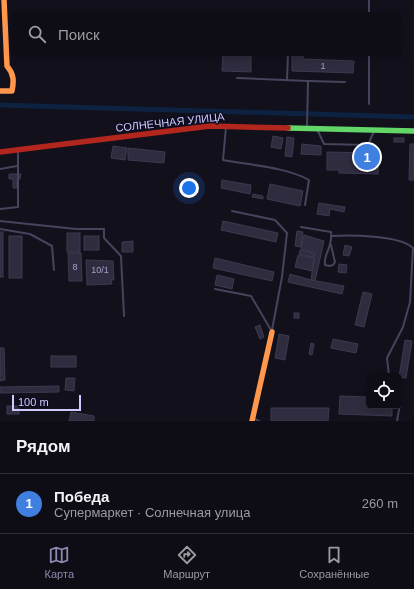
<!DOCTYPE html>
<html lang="ru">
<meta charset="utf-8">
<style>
body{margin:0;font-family:Arial,sans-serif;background:#1c1a22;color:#f1f3f6}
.controls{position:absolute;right:12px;bottom:12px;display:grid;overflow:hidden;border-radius:6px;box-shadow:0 2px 10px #0003}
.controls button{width:36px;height:36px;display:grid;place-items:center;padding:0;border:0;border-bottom:1px solid #2e2c34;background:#0e0c14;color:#f1f3f6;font:20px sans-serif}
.scale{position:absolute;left:12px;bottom:10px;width:69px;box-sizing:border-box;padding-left:4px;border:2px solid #cccaff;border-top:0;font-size:11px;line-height:14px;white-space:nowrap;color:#cccaff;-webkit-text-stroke:3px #0e0c1f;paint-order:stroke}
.you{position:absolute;left:189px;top:188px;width:14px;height:14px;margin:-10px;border:3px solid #fff;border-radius:50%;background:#1a73e8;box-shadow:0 0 0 6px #1a73e833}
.badge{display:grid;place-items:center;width:26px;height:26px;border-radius:50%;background:#8b89af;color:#fff;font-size:13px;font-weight:700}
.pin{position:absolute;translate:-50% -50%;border:2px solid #fff;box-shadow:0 1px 4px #0006}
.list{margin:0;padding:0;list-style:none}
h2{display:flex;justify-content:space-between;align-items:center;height:52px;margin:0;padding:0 16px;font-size:17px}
h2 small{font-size:13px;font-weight:400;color:#9b9ba0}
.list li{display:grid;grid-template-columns:26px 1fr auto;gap:12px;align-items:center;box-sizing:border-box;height:60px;padding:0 16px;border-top:1px solid #2e2c34}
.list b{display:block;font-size:15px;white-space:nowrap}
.list p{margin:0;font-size:13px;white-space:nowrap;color:#9b9ba0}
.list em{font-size:13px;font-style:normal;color:#9b9ba0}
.icon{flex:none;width:22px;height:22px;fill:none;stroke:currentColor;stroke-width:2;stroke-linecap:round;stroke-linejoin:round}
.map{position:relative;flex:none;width:414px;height:421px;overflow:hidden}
.search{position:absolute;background:#0e0c14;box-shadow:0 2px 10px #0003;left:12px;right:12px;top:12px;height:44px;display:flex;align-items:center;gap:10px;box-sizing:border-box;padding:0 14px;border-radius:6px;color:#9b9ba0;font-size:15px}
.sheet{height:112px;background:#0e0c14}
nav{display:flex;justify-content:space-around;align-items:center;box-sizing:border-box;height:56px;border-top:1px solid #2e2c34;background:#0e0c14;font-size:11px;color:#9b9ba0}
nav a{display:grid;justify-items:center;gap:2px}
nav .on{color:#8b89af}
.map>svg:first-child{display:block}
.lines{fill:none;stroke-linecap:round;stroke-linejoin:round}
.canal{stroke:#0c2240;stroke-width:5}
.building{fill:#2e2c3e;stroke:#3c3a50}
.lane{stroke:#44455c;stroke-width:2}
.fast{stroke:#63d668;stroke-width:5.5}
.slow{stroke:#ff974d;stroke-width:5.5}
.jam{stroke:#b3261e;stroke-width:5.5}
.labels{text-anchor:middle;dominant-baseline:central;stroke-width:3;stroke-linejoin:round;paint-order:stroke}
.number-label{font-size:9px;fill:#a4a2cf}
.street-label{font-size:11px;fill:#cccaff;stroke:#0e0c1f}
</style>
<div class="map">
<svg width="414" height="421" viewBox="0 0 414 421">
<rect width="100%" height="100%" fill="#12101b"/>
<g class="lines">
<polyline class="canal" points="0,105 414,117"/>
</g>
<g class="building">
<polygon points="223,54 251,54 251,72 222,71"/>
<polygon points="292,54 303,54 303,59 354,61 353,73 292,71"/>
<polygon points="273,136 283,138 281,149 271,147"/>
<polygon points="287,137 294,138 292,157 285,156"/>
<rect x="394" y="138" width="10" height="4"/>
<polygon points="302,144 321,146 321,155 301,154"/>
<polygon points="410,144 414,144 414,180 409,180"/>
<polygon points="113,146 127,148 125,160 111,158"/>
<polygon points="128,148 165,152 164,163 128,160"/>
<polygon points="327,152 379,153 378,174 339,173 339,170 327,170"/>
<polygon points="9,174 21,174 20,179 17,179 17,188 13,188 13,179 9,179"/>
<polygon points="222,180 251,185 250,194 221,188"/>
<polygon points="270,184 303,191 300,206 267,199"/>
<polygon points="253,194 263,196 263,199 252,197"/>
<polygon points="319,203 345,207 344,212 330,209 329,216 317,214"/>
<polygon points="223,221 278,233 276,242 221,230"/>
<polygon points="297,231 303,232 301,247 295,246"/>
<rect x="0" y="232" width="3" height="45"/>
<rect x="67" y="233" width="13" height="19"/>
<polygon points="304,235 324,241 315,281 311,280 315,252 301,249"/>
<rect x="9" y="236" width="13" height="42"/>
<rect x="84" y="236" width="15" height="14"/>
<polygon points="133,241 133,252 122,252 122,242"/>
<polygon points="345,245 352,247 349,256 343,255"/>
<polygon points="300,250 314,253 313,257 299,254"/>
<polygon points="68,253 81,253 82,281 69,281"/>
<polygon points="298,255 314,258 312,271 295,267"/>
<polygon points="215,258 274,272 272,281 213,268"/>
<polygon points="86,260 113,261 114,280 111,280 112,284 87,285"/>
<polygon points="339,264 347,265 346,273 338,272"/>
<polygon points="290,274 311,280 344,286 342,294 288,282"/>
<polygon points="217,275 234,279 232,289 215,285"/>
<polygon points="363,292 372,294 364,327 355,325"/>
<rect x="294" y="313" width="5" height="5"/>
<polygon points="260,325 264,337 260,339 255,327"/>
<polygon points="279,334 289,336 285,360 275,358"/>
<polygon points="333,339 358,344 356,353 331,348"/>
<polygon points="405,340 412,341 406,378 399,377"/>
<polygon points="311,343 314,344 312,355 309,354"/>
<polygon points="0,348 4,348 5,380 0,381"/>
<rect x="51" y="356" width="25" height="11"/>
<polygon points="66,378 75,378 74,391 65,390"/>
<polygon points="59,386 59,392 0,393 0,387"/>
<polygon points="340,396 369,397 369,406 392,406 392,416 339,414"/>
<rect x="7" y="406" width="12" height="8"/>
<polygon points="271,408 329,408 328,421 271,421"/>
<polygon points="71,412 94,416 94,421 69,421"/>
</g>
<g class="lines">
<g class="lane">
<polyline points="369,0 369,14"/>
<polyline points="369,54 369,104"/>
<polyline points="237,78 308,81 307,127"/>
<polyline points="287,80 288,54"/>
<polyline points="308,81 345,82"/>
<path d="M 226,127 L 223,160 C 249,165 286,167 309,180 L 305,205"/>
<polyline points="317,129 324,144 368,145 374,131"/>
<polyline points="0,169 17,166"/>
<polyline points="0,209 18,207 18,151"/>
<polyline points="232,211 275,220 287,233 282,277 272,330"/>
<polyline points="0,221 76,229 104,229 104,238 121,256 124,316"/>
<path d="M 301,227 L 331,232 C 333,249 323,253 325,265 L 329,266 L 333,265 L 335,262 L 331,245"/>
<polyline points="0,229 30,234 52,246 54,270"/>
<path d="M 331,236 C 349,235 400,235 413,248 L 410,302 L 403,327 L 387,358 L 389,376"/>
<polyline points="215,289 251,296 271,330"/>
<polyline points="253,418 259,421"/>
<polyline points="397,421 400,404 399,395"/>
</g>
<polyline class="fast" points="288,128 414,131"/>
<g class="slow">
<path d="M 0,91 L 12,91 C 14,81 14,74 7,66 L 4,0"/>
<polyline points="252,421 272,332"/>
</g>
<polyline class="jam" points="0,152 210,126 288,128"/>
</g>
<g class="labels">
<g class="number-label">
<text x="323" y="66">1</text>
<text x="75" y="267">8</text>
<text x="100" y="270">10/1</text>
</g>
<g class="street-label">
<text transform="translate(170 122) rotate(-6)">СОЛНЕЧНАЯ УЛИЦА</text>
</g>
</g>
</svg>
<div class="controls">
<button><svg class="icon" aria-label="locate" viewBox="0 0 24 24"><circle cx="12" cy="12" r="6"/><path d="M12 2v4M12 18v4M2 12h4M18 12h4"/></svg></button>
</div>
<div class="scale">100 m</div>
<div class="you"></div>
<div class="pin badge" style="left:367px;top:157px;background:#3f7fe0">1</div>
<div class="search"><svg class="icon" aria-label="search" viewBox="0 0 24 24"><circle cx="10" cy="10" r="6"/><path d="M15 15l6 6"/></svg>Поиск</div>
</div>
<section class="sheet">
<h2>Рядом<small></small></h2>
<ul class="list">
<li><span class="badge" style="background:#3f7fe0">1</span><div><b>Победа</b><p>Супермаркет · Солнечная улица</p></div><em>260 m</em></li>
</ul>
</section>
<nav>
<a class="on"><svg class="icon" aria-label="map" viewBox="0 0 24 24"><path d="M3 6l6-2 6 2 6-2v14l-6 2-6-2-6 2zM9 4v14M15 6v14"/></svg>Карта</a>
<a><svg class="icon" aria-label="directions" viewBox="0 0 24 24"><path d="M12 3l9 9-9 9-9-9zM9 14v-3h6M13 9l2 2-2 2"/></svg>Маршрут</a>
<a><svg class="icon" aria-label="saved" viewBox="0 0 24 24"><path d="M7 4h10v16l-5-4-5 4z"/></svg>Сохранённые</a>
</nav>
